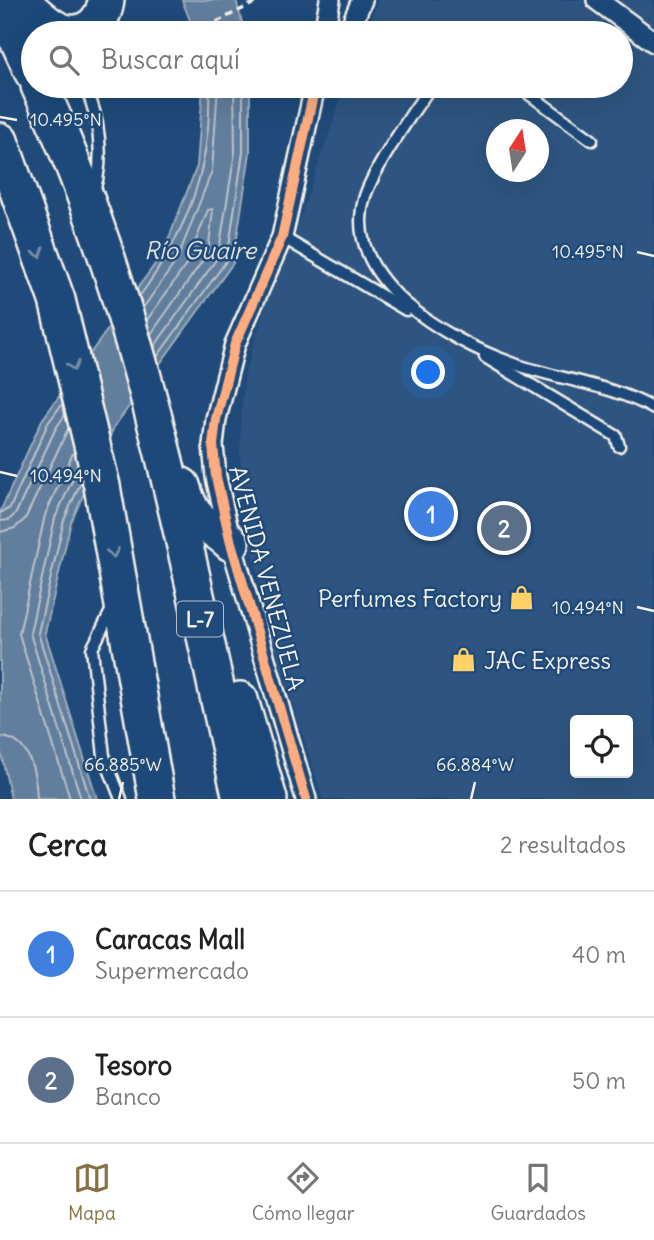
<!DOCTYPE html>
<html lang="es">
<meta charset="utf-8">
<style>
body{margin:0;font-family:Delius,sans-serif;background:#f6f6f6;color:#222}
.controls{position:absolute;right:21px;bottom:21px;display:grid;overflow:hidden;border-radius:7px;box-shadow:0 7px 28px #0002}
.controls button{width:63px;height:63px;display:grid;place-items:center;padding:0;border:0;border-bottom:2px solid #e0e0e0;background:#fff;color:#222;font:35px sans-serif}
.compass{position:absolute;left:486px;top:119px;width:63px;height:63px;border-radius:50%;background:#fff;box-shadow:0 7px 28px #0002;rotate:12deg}
.you{position:absolute;left:429px;top:373px;width:24px;height:24px;margin:-18px;border:5px solid #fff;border-radius:50%;background:#1a73e8;box-shadow:0 0 0 10px #1a73e833}
.badge{display:grid;place-items:center;width:46px;height:46px;border-radius:50%;background:#857141;color:#fff;font-size:23px;font-weight:700}
.pin{position:absolute;translate:-50% -50%;border:4px solid #fff;box-shadow:0 2px 7px #0006}
.list{margin:0;padding:0;list-style:none}
h2{display:flex;justify-content:space-between;align-items:center;height:91px;margin:0;padding:0 28px;font-size:30px}
h2 small{font-size:23px;font-weight:400;color:#767676}
.list li{display:grid;grid-template-columns:46px 1fr auto;gap:21px;align-items:center;box-sizing:border-box;height:126px;padding:0 28px;border-top:2px solid #e0e0e0}
.list b{display:block;font-size:26px;white-space:nowrap}
.list p{margin:0;font-size:23px;white-space:nowrap;color:#767676}
.list em{font-size:23px;font-style:normal;color:#767676}
.icon{flex:none;width:38px;height:38px;fill:none;stroke:currentColor;stroke-width:2;stroke-linecap:round;stroke-linejoin:round}
.map{position:relative;flex:none;width:654px;height:799px;overflow:hidden}
.search{position:absolute;background:#fff;box-shadow:0 7px 28px #0002;left:21px;right:21px;top:21px;height:77px;display:flex;align-items:center;gap:18px;box-sizing:border-box;padding:0 24px;border-radius:38px;color:#767676;font-size:26px}
.sheet{height:343px;background:#fff}
nav{display:flex;justify-content:space-around;align-items:center;box-sizing:border-box;height:98px;border-top:2px solid #e0e0e0;background:#fff;font-size:19px;color:#767676}
nav a{display:grid;justify-items:center;gap:4px}
nav .on{color:#857141}
.map>svg:first-child{display:block}
.built{fill:#2d5581;fill-rule:evenodd}
.water{fill:#627e9d;stroke:#9cacbb;stroke-width:2}
.lines{fill:none;stroke-linecap:round;stroke-linejoin:round}
.shore{stroke:#bac3ca;stroke-width:2}
.lane-casing{stroke:#f4f1e8;stroke-width:15}
.street-casing{stroke:#f4f1e8;stroke-width:24}
.highway-casing{stroke:#f4f1e8;stroke-width:40}
.path{stroke:#f4f1e8;stroke-width:3.5;stroke-dasharray:7 5;stroke-linecap:butt}
.lane{stroke:#1f4a7a;stroke-width:10}
.street{stroke:#1f4a7a;stroke-width:19}
.highway{stroke:#1f4a7a;stroke-width:35}
.cycleway-casing{stroke:#1f4a7a;stroke-width:15}
.cycleway{stroke:#ffac80;stroke-width:10}
.oneway{stroke:#748da6}
.ticks{fill:none;stroke:#f4f1e8;stroke-width:2.5}
.labels{text-anchor:middle;dominant-baseline:central;stroke-width:5;stroke-linejoin:round;paint-order:stroke}
.shield{fill:#1f4a7a;stroke:#b4bfc7;stroke-width:2}
.shield-label{font-size:21px;font-weight:bold;fill:#f4f1e8}
.street-label{font-size:23px;fill:#f4f1e8;stroke:#1f4a7a}
.poi-label{font-size:23px;fill:#f4f1e8;stroke:#1f4a7a;text-anchor:end}
.water-label{font-size:24px;font-style:italic;fill:#dee0dd;stroke:#1f4a7a}
.ticks-label{font-size:18px;text-anchor:middle;fill:#f4f1e8;stroke:#1f4a7a;stroke-width:5;stroke-linejoin:round;paint-order:stroke}
</style>
<div class="map">
<svg width="654" height="799" viewBox="0 0 654 799">
<rect width="100%" height="100%" fill="#1f4a7a"/>
<filter id="ink" filterUnits="userSpaceOnUse"><feTurbulence type="fractalNoise" baseFrequency=".0143" numOctaves="2"/><feDisplacementMap in="SourceGraphic" scale="14" xChannelSelector="R" yChannelSelector="G"/><feConvolveMatrix kernelMatrix="1 2 1 2 8 2 1 2 1" color-interpolation-filters="sRGB"/></filter>
<g filter="url(#ink)">
<path class="built" d="M 378,0 L 654,0 L 654,799 L 323,799 L 271,635 L 248,530 L 240,458 L 241,415 L 245,373 L 266,304 L 291,245 L 345,86 L 621,86 L 621,33 L 365,33 ZM 496,130 L 538,130 L 538,172 L 496,172 ZM 575,720 L 628,720 L 628,773 L 575,773 Z"/>
<g class="water">
<polygon points="182,0 236,0 245,33 195,33"/>
<polygon points="203,86 250,86 250,153 233,263 114,427 71,522 45,633 97,799 11,799 0,748 0,512 42,420 163,253 197,166"/>
</g>
<g class="lines">
<g class="shore">
<path d="M 139,297 C 187,232 212,168 209,86"/>
<polyline points="143,308 177,260 212,171 218,86"/>
<polyline points="147,320 186,265 208,210 213,209 208,253 151,334"/>
<polyline points="154,347 218,257 235,152 234,86"/>
<polyline points="157,357 227,260 243,152 243,86"/>
<polyline points="78,468 55,518 30,633 81,799"/>
<polyline points="81,482 64,520 38,633 90,799"/>
<polyline points="0,513 10,508 48,423 62,404"/>
<polyline points="0,521 9,520 16,513 56,428 65,415"/>
<polyline points="0,532 15,528 25,519 68,429"/>
<path d="M 0,737 C 30,738 36,774 37,799"/>
<polyline points="70,799 19,634 45,515 74,451"/>
</g>
<defs>
<g id="lane">
<path d="M 85,86 C 99,116 105,158 94,191"/>
<path d="M 431,86 C 413,111 374,169 365,196 C 339,279 447,340 512,363 C 558,380 611,384 654,409"/>
<polyline points="518,86 592,140"/>
<polyline points="282,237 406,310"/>
<polyline points="485,357 616,436 619,446"/>
<polyline points="112,609 92,649 104,756 121,799"/>
</g>
<g id="street">
<polyline points="597,0 654,42"/>
<polyline points="324,33 330,0"/>
<polyline points="348,33 362,0"/>
<polyline points="306,799 231,543 216,477 213,445 216,419 235,344 282,237 315,86"/>
</g>
<g id="highway">
<path d="M 21,0 C 40,18 66,48 94,25 C 101,18 105,10 106,0"/>
<polyline points="0,14 18,40 33,73"/>
<path d="M 39,86 C 144,310 186,559 241,799"/>
<polyline points="0,141 57,300 102,486 157,799"/>
<path d="M 182,486 C 195,530 204,517 231,543"/>
<polyline points="240,700 269,799"/>
</g>
</defs>
<use href="#lane" class="lane-casing"/>
<use href="#street" class="street-casing"/>
<use href="#highway" class="highway-casing"/>
<polyline class="path" points="195,33 260,0"/>
<use href="#lane" class="lane"/>
<use href="#street" class="street"/>
<use href="#highway" class="highway"/>
<defs>
<polyline id="cycleway" points="306,799 231,543 216,477 213,445 216,419 235,344 282,237 315,86"/>
</defs>
<use href="#cycleway" class="cycleway-casing"/>
<use href="#cycleway" class="cycleway"/>
</g>
<defs><path id="oneway-chevron" d="M-2-3.5L2.5 0L-2 3.5" fill="none" stroke-width="1.6" stroke-linecap="round" stroke-linejoin="round" transform="scale(1.75)"/></defs>
<g class="oneway">
<use href="#oneway-chevron" transform="translate(39 253) rotate(70)"/>
<use href="#oneway-chevron" transform="translate(73 366) rotate(77)"/>
<use href="#oneway-chevron" transform="translate(113 553) rotate(80)"/>
</g>
</g>
<path class="ticks" d="M 0,117 L 17,120M 637,252 L 654,256M 0,472 L 17,476M 637,607 L 654,611M 119,799 L 123,782M 471,799 L 475,782"/>
<defs>
<symbol id="shop-bare" viewBox="-9 -9 18 18"><path d="M-5-2.5h2.3a2.7 3.5 0 0 1 5.4 0H5L5.5 6h-11ZM-1.5-2.5h3a1.5 2.3 0 0 0-3 0Z" fill="#ffd166" stroke="#1f4a7a" stroke-width="2.5" paint-order="stroke"/></symbol>
</defs>
<g fill-rule="evenodd">
<use href="#shop-bare" x="504" y="580" width="35" height="35"/>
<use href="#shop-bare" x="446" y="642" width="35" height="35"/>
</g>
<g class="labels">
<rect class="shield" x="177" y="601.5" width="46" height="35" rx="5"/>
<g class="shield-label">
<text x="200" y="619">L-7</text>
</g>
<g class="street-label">
<text transform="translate(267 578) rotate(75)">AVENIDA VENEZUELA</text>
</g>
<g class="poi-label">
<text x="502" y="598">Perfumes Factory</text>
<text x="484" y="660" text-anchor="start">JAC Express</text>
</g>
<g class="water-label">
<text x="200" y="250">Río Guaire</text>
</g>
</g>
<g class="ticks-label">
<text x="66" y="126">10.495°N</text>
<text x="588" y="258">10.495°N</text>
<text x="66" y="482">10.494°N</text>
<text x="588" y="614">10.494°N</text>
<text x="123" y="771">66.885°W</text>
<text x="475" y="771">66.884°W</text>
</g>
</svg>
<div class="controls">
<button><svg class="icon" aria-label="locate" viewBox="0 0 24 24"><circle cx="12" cy="12" r="6"/><path d="M12 2v4M12 18v4M2 12h4M18 12h4"/></svg></button>
</div>
<svg class="compass" viewBox="-18 -18 36 36"><path d="M0-13l5 13h-10z" fill="#e53935"/><path d="M0 13l5-13h-10z" fill="#767676"/></svg>
<div class="you"></div>
<div class="pin badge" style="left:431px;top:514px;background:#3f7fe0">1</div>
<div class="pin badge" style="left:504px;top:528px;background:#5c6f8a">2</div>
<div class="search"><svg class="icon" aria-label="search" viewBox="0 0 24 24"><circle cx="10" cy="10" r="6"/><path d="M15 15l6 6"/></svg>Buscar aquí</div>
</div>
<section class="sheet">
<h2>Cerca<small>2 resultados</small></h2>
<ul class="list">
<li><span class="badge" style="background:#3f7fe0">1</span><div><b>Caracas Mall</b><p>Supermercado</p></div><em>40 m</em></li>
<li><span class="badge" style="background:#5c6f8a">2</span><div><b>Tesoro</b><p>Banco</p></div><em>50 m</em></li>
</ul>
</section>
<nav>
<a class="on"><svg class="icon" aria-label="map" viewBox="0 0 24 24"><path d="M3 6l6-2 6 2 6-2v14l-6 2-6-2-6 2zM9 4v14M15 6v14"/></svg>Mapa</a>
<a><svg class="icon" aria-label="directions" viewBox="0 0 24 24"><path d="M12 3l9 9-9 9-9-9zM9 14v-3h6M13 9l2 2-2 2"/></svg>Cómo llegar</a>
<a><svg class="icon" aria-label="saved" viewBox="0 0 24 24"><path d="M7 4h10v16l-5-4-5 4z"/></svg>Guardados</a>
</nav>
